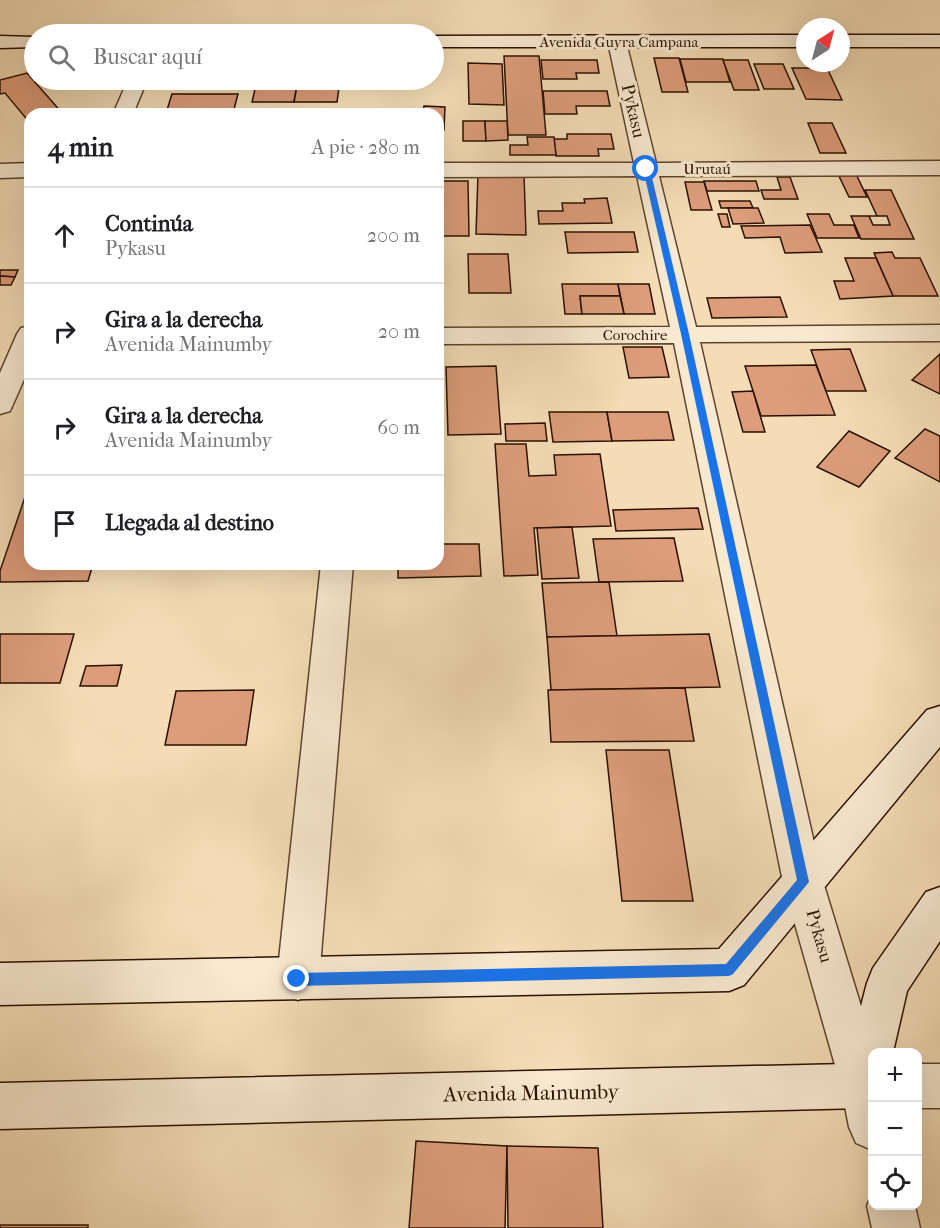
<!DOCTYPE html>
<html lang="es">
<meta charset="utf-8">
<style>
body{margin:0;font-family:"IM FELL French Canon",serif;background:#f6f6f6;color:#202124}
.controls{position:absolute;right:18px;bottom:18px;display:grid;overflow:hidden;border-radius:12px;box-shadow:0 6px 24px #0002}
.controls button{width:54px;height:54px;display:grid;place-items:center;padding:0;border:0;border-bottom:2px solid #e0e0e0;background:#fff;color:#202124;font:30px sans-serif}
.compass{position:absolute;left:796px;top:18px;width:54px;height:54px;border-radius:50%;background:#fff;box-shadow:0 6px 24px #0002;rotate:36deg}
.stop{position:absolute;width:18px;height:18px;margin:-14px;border:4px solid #1a73e8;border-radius:50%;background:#fff}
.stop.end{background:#1a73e8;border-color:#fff;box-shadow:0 2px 6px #0008}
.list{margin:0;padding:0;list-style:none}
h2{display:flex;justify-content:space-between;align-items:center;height:78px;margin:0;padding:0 24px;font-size:26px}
h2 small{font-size:20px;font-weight:400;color:#757577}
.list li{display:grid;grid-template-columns:39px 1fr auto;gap:18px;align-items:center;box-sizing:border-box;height:96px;padding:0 24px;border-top:2px solid #e0e0e0}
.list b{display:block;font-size:22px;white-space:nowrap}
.list p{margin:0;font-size:20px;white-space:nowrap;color:#757577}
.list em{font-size:20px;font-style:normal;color:#757577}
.icon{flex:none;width:33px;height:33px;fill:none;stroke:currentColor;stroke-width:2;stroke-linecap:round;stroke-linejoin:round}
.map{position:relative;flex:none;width:940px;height:1228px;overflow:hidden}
.search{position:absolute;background:#fff;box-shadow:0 6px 24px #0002;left:24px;top:24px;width:420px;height:66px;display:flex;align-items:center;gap:15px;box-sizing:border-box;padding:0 21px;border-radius:33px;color:#757577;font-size:22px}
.panel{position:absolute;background:#fff;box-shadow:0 6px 24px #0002;left:24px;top:108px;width:420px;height:462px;border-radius:18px}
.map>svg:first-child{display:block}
.building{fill:#dd9d7b;stroke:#2a1000;stroke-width:1.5;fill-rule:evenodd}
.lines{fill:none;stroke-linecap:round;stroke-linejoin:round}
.street-casing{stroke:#5c432e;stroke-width:3}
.secondary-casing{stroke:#2a1000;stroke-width:3}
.street{fill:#f8e9d0;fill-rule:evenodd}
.secondary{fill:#f8e9d0;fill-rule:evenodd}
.route{fill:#1a73e8}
.labels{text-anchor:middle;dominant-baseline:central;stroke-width:6;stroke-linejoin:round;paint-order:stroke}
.far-street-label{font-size:15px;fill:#2a1000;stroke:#f8e9d0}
.street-label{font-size:18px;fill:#2a1000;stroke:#f8e9d0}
.near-street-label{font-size:21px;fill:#2a1000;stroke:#f8e9d0}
</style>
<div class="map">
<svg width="940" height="1228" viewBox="0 0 940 1228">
<rect width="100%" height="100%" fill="#f4ddb6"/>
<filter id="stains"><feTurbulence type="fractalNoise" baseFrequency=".00333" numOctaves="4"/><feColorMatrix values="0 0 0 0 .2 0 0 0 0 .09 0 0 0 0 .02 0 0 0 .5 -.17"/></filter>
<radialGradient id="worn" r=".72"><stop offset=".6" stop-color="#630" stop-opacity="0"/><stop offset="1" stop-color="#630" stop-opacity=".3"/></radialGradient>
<g class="building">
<polygon points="504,56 539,56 546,135 508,135"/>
<polygon points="654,58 679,58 688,92 662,92"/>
<polygon points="680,59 723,59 730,82 686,82"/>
<polygon points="541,60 597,60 599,73 576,73 577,79 543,79"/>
<polygon points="723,60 748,60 759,90 734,90"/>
<polygon points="468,63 502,64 504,105 469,104"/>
<polygon points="754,64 783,64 794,89 764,89"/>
<polygon points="792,68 827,68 842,100 806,99"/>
<polygon points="27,73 63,114 30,114 30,123 5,93 0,94 0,80"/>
<polygon points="262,80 298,80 294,102 252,102 255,89 273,89 275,83 262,83"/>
<polygon points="298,80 340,80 337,102 294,102"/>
<polygon points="392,80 426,80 427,84 392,84"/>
<polygon points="543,91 607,91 610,106 576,106 577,114 545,114"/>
<polygon points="172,94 238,94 234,109 167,110"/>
<polygon points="424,106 445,107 444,130 438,130 438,114 423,114"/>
<polygon points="463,121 485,121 486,141 463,141"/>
<polygon points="485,121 507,121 508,140 486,141"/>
<polygon points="808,123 832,123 846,153 820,153"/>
<polygon points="567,134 611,134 614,149 598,149 599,156 556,156 554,139 567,139"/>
<polygon points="527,137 554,137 556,155 510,155 510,145 528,145"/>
<polygon points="837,172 855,172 867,197 849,197"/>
<polygon points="478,174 524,174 526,235 476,234"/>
<polygon points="777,177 790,177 798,199 764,199 761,190 781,190"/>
<polygon points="438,181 468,181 469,236 438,236"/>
<polygon points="704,181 756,181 759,191 707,191"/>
<polygon points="685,182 704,182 712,210 691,210"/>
<path d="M 865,190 L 891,190 L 914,239 L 861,239 L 851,216 L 877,216 ZM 869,216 L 887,216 L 890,225 L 873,225 Z"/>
<polygon points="607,198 612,223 539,224 538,211 563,211 562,203 585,203 584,199"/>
<polygon points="719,201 750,201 753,208 721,208"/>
<polygon points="728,208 758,208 764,223 733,224"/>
<polygon points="718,214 727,214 730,227 722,227"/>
<polygon points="807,214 829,214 834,225 854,225 859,238 817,238"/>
<polygon points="810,225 822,252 785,253 780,237 745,238 741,226"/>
<polygon points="565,232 634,232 638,252 568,253"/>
<polygon points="892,252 895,258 920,258 938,296 893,296 874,253"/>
<polygon points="468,254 508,254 511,293 469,293"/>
<polygon points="845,258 876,258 893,296 840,299 834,281 854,281"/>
<polygon points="0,270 18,270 15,277 0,276"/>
<polygon points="0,276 15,277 11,285 0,285"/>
<polygon points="562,284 618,284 620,296 580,296 582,314 565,314"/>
<polygon points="618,284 649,284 655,314 624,314"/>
<polygon points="580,296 620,296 624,314 582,314"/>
<polygon points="780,297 787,317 712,318 707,298"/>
<polygon points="623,347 662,347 669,377 629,378"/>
<polygon points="850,349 866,391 826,391 811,350"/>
<polygon points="940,354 940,394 912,380"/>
<polygon points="816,365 835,415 761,416 745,366"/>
<polygon points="496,366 501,434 448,435 446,367"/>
<polygon points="753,391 765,432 743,432 732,392"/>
<polygon points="549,412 607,412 612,441 553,442"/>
<polygon points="607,412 668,412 674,440 612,441"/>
<polygon points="545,423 547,441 506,441 505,424"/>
<polygon points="925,429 940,436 940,482 895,458"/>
<polygon points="849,431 890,451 859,487 817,467"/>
<polygon points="495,444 526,444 529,476 556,475 554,455 600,454 611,526 534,528 538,575 504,576"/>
<polygon points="25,497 30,497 30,564 93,564 88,581 0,582 0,571"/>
<polygon points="698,508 703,529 616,531 613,510"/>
<polygon points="572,527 579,578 542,579 537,528"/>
<polygon points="674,538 683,581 599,582 593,539"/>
<polygon points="438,544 479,544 481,576 398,578 398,564 438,564"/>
<polygon points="609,582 617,636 547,637 542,583"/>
<polygon points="0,634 74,634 60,683 0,683"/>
<polygon points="709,634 720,687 551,690 547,637"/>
<polygon points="122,665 117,686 80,686 86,666"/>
<polygon points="685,688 694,741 551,742 548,690"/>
<polygon points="254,690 246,745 165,745 176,691"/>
<polygon points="606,750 669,750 693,901 622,901"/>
<polygon points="416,1141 507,1146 505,1228 409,1228"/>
<polygon points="507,1146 598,1148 603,1228 508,1228"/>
<rect x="0" y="1225" width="88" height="3"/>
</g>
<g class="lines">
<defs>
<g id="street">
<polygon points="617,36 624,38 626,42 656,163 940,161 940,175 659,176 696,327 940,325 940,341 700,342 823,882 875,1052 872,1052 872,1150 856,1143 849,1127 841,1086 783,882 674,343 438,344 438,328 670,327 637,176 438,177 438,163 634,163 608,42 610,38"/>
<polygon points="128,80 147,80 133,114 113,114"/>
<polygon points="30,163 30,177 0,178 0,164"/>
<polygon points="30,326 30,366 10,411 0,414 0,373 17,334 21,328"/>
<polygon points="321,564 353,564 319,979 313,994 298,1000 283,994 277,979"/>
<rect x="918" y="1064" width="22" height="44"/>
<polygon points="872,1193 872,1206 915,1206 920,1228 872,1228 867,1206"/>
</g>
<g id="secondary">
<polygon points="805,35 805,47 434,47 434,36"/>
<rect x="841" y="35" width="99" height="12"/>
<polygon points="0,36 34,37 34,47 0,48"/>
<polygon points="940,706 940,747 744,985 729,991 0,1005 0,963 719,949 927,710"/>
<polygon points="940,887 940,941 907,991 893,1052 872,1052 872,1104 863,1108 0,1129 0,1083 846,1064 867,983 873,968 926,892"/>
</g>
</defs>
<use href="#street" class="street-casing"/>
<use href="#secondary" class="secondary-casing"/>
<use href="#street" class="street"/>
<use href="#secondary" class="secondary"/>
</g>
<polygon class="route" points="646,167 650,169 689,334 809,882 733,974 729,976 297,986 293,984 291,979 293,975 297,973 726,964 797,880 681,334 643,169"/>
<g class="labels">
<g class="far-street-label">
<text x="619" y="42">Avenida Guyra Campana</text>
<text x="707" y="169">Urutaú</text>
<text x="635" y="335">Corochire</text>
</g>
<g class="street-label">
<text transform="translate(633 111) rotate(77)">Pykasu</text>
<text transform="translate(819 936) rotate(74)">Pykasu</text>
</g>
<g class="near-street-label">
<text transform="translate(531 1093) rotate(-1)">Avenida Mainumby</text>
</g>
</g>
<rect width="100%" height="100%" filter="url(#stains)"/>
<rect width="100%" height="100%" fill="url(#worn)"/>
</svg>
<div class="controls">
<button>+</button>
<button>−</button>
<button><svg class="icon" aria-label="locate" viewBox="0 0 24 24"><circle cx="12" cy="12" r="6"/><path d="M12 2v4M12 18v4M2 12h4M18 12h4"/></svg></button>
</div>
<svg class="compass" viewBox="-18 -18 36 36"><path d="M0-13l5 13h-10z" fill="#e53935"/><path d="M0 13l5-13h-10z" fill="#757577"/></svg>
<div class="stop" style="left:646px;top:169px"></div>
<div class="stop end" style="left:297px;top:979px"></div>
<div class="search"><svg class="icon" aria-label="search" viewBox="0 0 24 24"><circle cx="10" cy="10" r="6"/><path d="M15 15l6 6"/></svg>Buscar aquí</div>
<section class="panel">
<h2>4 min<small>A pie · 280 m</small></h2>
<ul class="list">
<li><svg class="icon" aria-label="ahead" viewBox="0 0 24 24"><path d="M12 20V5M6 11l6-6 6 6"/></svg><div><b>Continúa</b><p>Pykasu</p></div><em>200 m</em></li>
<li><svg class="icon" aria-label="right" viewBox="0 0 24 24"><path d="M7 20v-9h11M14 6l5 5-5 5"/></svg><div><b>Gira a la derecha</b><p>Avenida Mainumby</p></div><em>20 m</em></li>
<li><svg class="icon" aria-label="right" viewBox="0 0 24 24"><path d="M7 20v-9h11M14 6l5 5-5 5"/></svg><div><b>Gira a la derecha</b><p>Avenida Mainumby</p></div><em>60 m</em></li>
<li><svg class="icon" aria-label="arrive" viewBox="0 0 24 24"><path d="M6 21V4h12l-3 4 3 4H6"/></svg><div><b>Llegada al destino</b></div></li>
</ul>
</section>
</div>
